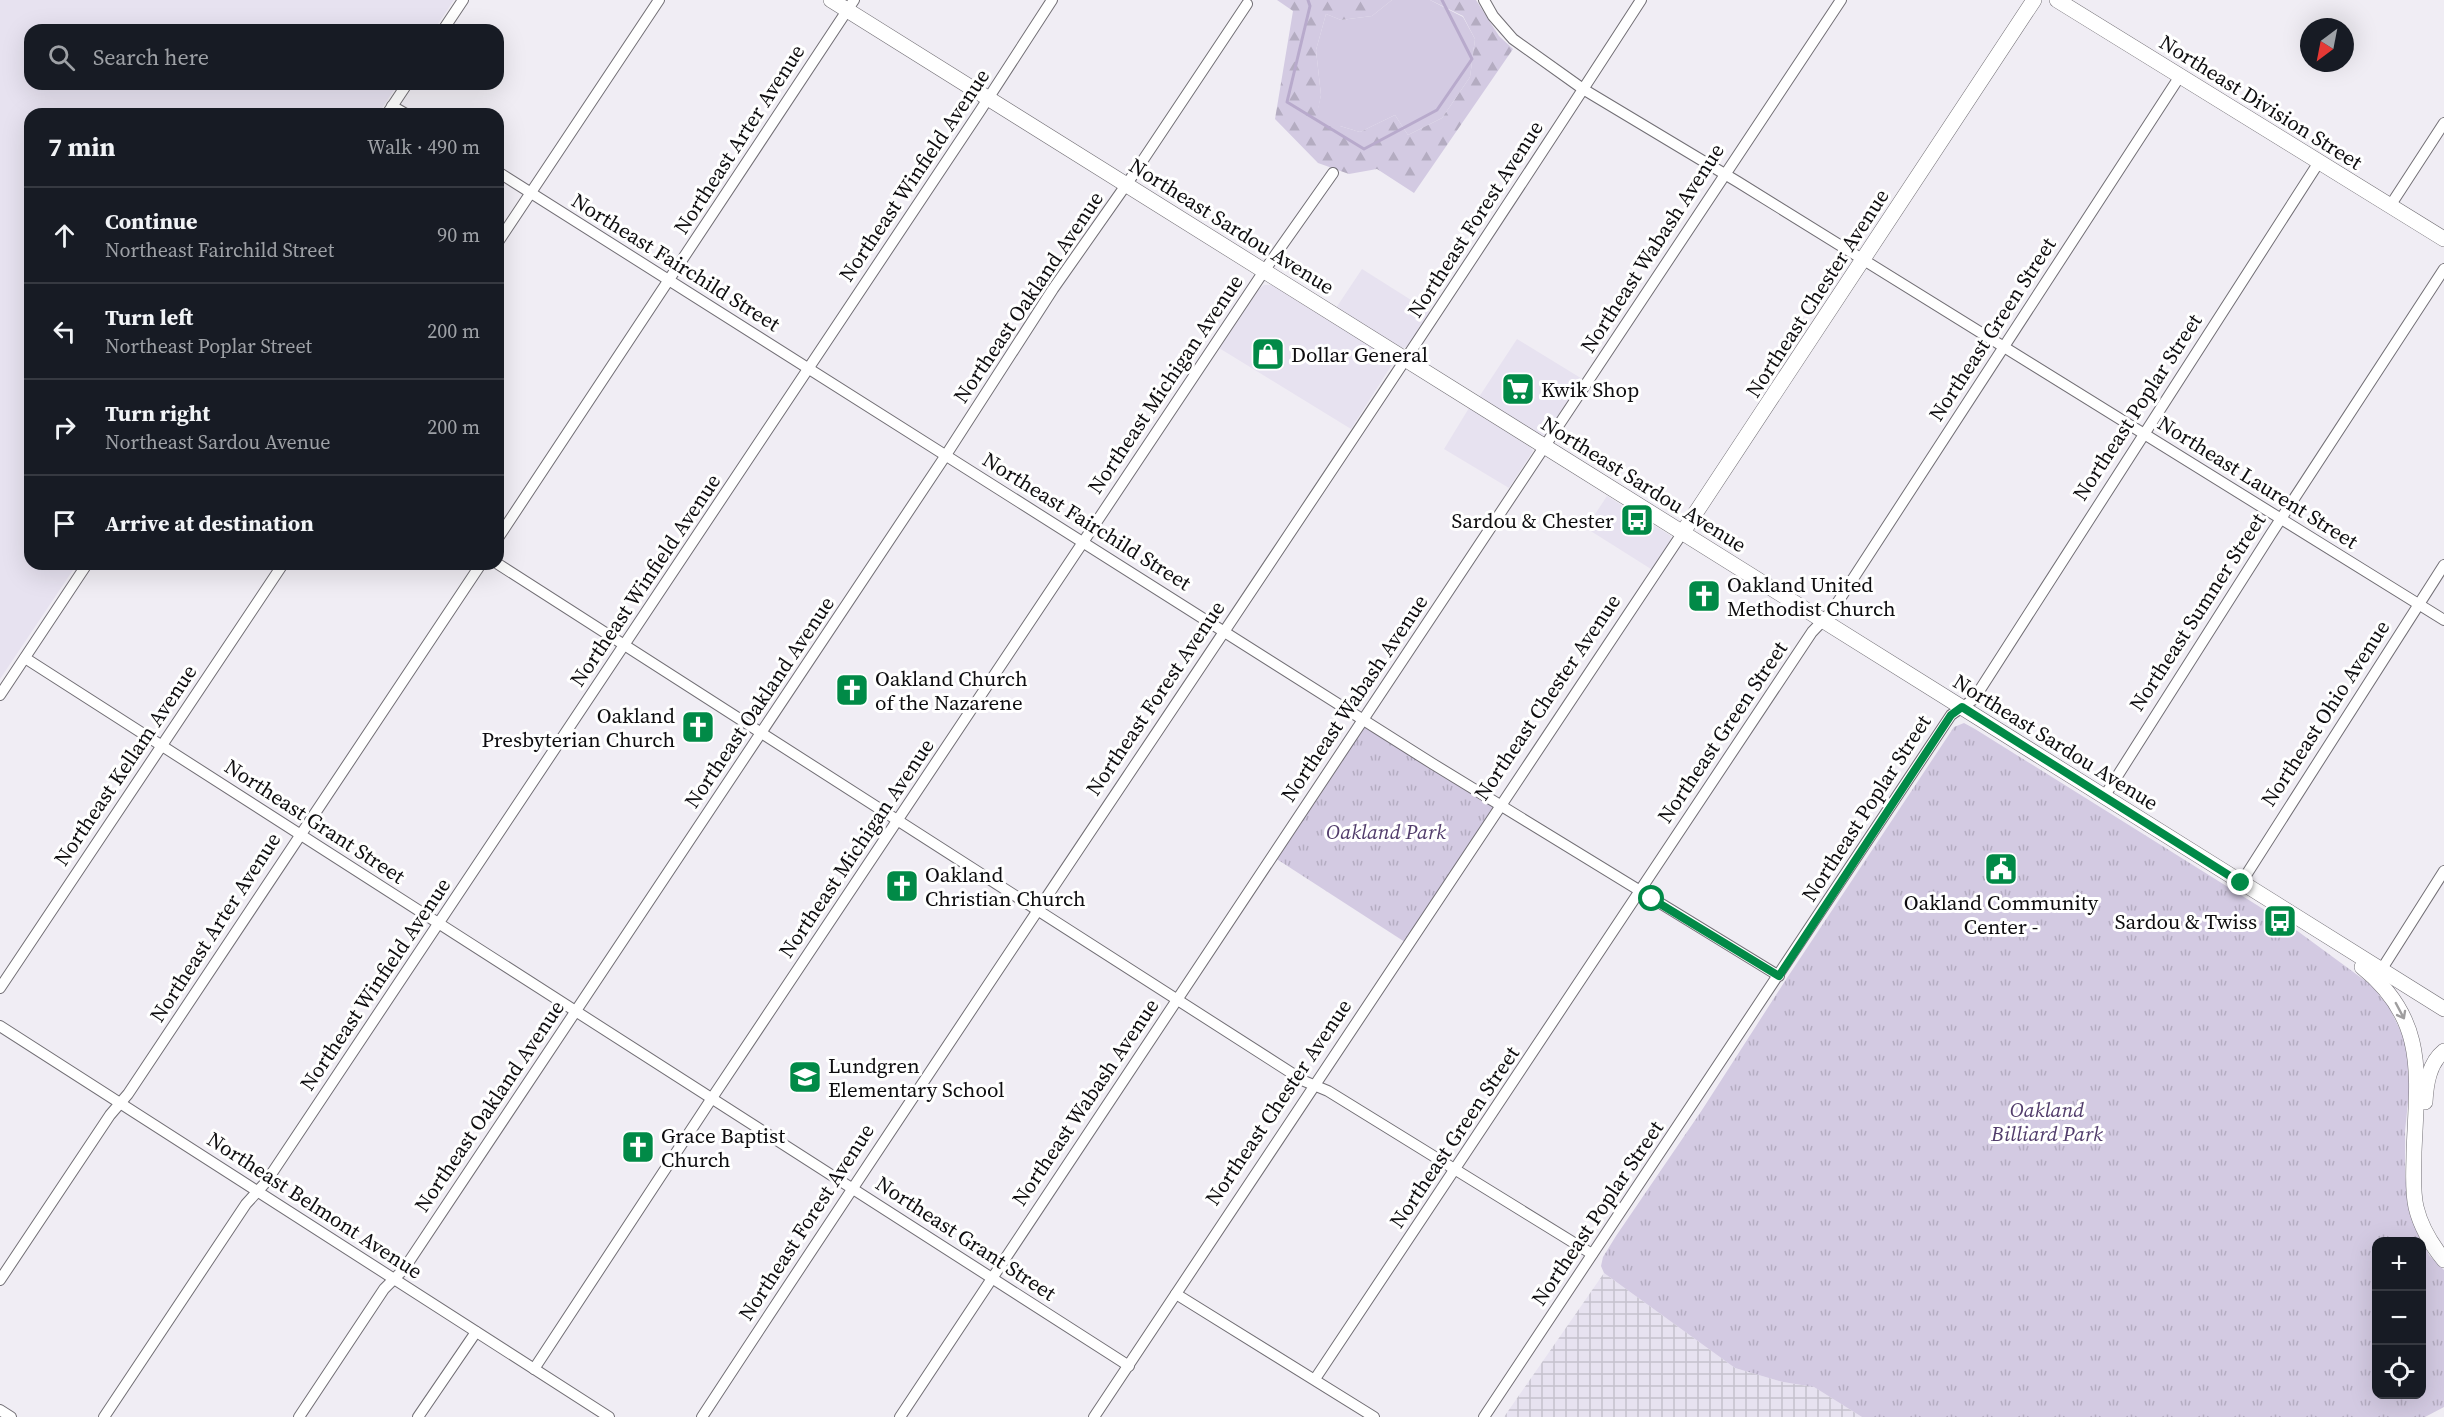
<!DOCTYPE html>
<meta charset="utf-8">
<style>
body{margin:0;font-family:"Source Serif 4",serif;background:#20242c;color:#f1f3f6}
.controls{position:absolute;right:18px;bottom:18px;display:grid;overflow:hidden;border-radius:12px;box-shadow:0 6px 24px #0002}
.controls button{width:54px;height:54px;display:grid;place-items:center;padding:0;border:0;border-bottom:2px solid #363941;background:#171b24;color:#f1f3f6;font:30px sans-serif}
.compass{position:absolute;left:2300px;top:18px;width:54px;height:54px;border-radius:50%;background:#171b24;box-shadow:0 6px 24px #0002;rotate:212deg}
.stop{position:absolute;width:18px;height:18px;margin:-14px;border:4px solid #018a47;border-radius:50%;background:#fff}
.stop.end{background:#018a47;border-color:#fff;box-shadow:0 2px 6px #0008}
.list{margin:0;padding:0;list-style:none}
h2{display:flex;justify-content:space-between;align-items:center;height:78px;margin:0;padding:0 24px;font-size:26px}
h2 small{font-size:20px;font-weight:400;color:#9ea1a6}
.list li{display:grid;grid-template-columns:39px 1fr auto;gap:18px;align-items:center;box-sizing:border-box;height:96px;padding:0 24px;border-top:2px solid #363941}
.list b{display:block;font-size:22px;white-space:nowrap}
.list p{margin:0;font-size:20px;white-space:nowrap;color:#9ea1a6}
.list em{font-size:20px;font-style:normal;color:#9ea1a6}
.icon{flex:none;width:33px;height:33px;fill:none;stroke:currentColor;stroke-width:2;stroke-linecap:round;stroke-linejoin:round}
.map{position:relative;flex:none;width:2444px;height:1417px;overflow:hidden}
.search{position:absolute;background:#171b24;box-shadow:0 6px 24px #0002;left:24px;top:24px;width:480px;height:66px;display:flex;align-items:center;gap:15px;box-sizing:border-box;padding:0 21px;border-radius:18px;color:#9ea1a6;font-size:22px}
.panel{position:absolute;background:#171b24;box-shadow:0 6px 24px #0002;left:24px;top:108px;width:480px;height:462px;border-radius:18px}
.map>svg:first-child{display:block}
.built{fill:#e7e2f0}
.industrial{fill:url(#industrial-grid)}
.grass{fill:#d3cae2}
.forest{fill:url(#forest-firs)}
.park{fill:url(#park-tufts);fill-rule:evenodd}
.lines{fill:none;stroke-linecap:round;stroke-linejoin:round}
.stream{stroke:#b8aacc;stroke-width:3}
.street-casing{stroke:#726f75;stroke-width:12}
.secondary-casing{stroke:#726f75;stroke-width:16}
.street{stroke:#fff;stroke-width:10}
.secondary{stroke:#fff;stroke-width:15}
.oneway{stroke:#9f9e9f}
.route{stroke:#018a47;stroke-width:8}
.labels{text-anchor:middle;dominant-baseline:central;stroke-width:6;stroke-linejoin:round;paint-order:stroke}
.street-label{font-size:21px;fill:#0e0d0f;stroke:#fff}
.poi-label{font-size:21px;fill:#0e0d0f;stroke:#fff;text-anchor:start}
.park-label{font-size:21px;font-style:italic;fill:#513c6b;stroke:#fff}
</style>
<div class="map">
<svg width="2444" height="1417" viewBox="0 0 2444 1417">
<defs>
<pattern id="industrial-grid" width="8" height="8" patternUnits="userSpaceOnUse" patternTransform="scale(1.5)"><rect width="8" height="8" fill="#e7e2f0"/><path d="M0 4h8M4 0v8" fill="none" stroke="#c5c1cd"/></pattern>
<pattern id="forest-firs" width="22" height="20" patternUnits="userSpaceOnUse" patternTransform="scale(1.5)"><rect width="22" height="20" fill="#d3cae2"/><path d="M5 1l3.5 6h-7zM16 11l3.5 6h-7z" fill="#b4acc1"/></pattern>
<pattern id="park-tufts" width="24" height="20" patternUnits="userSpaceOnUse" patternTransform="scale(1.5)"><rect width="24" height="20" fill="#d3cae2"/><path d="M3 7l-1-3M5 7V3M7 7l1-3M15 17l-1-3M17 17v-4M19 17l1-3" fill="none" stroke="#b4acc1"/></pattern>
</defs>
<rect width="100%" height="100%" fill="#f0edf4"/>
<g class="built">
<polygon points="0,0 454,0 434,30 30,30 30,84 398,84 378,114 30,114 30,564 77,564 0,679"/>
<polygon points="1362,269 1430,312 1409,345 1404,348 1397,346 1336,308"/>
<polygon points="1264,285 1272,285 1388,357 1393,363 1351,429 1219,348 1259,289"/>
<polygon points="1517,339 1584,380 1549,433 1544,435 1539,434 1479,397"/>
<polygon points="1469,408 1530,447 1533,451 1509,488 1444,449"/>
<polygon points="1607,496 1671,536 1670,542 1651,569 1586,528"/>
</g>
<polygon class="industrial" points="1604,1273 1735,1368 1783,1382 1814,1387 1862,1417 1504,1417"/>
<polygon class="grass" points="1392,0 1430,0 1463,17 1475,39 1470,77 1442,118 1408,135 1395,115 1360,132 1340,126 1314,126 1321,95 1316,50 1326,14 1341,20 1372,16"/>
<polygon class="forest" points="1277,0 1392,0 1372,16 1341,20 1326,14 1316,50 1321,95 1315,126 1340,126 1360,132 1395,115 1408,135 1442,118 1470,77 1475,39 1463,16 1430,0 1476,0 1499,36 1513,49 1414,193 1377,169 1349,174 1318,163 1275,119 1293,11"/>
<g class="park">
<polygon points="1363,719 1500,806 1408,944 1272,856"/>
<path d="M 1964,723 L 1975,729 L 2292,927 L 2371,985 L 2389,1007 L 2406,1042 L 2410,1083 L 2405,1131 L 2405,1177 L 2411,1213 L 2429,1255 L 2444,1270 L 2444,1407 L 2425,1417 L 1862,1417 L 1814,1387 L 1783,1382 L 1735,1368 L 1604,1273 L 1601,1266 L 1603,1257 L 1616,1236 L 1702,1110 L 1785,981 L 1954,727 ZM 2376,1242 L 2422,1242 L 2422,1394 L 2376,1394 Z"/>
</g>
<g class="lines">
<polyline class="stream" points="1308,0 1310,6 1287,102 1364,149 1437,110 1472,59 1442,0"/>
<defs>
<g id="street">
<polyline points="1484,0 1493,16 1513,39 1583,89 1738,182 2444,620"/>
<polyline points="443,30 463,0"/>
<polyline points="392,106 406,114"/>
<polyline points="387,114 407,84"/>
<polyline points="498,172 1433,764 1779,976"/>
<polyline points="2390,206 2444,123"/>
<polyline points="498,242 659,0"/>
<polyline points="498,538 854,0"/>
<polyline points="498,564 1304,1081 1328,1091 1592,1254"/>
<polyline points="25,658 1129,1366"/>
<polyline points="0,695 87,564"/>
<polyline points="2104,797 2271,534 2444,269"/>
<polyline points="2241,883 2444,565"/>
<polyline points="2378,975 2444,871"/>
<polyline points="0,988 283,564"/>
<polyline points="0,1026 609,1417"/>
<polyline points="0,1280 110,1115 128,1094 481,564"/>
<polyline points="1176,1294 1374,1417"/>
<polyline points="534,1369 712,1098 1264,271 1333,173"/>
<path d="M 1315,1379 C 1482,1131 1645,880 1812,632 L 1832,611 L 2180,76"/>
<polyline points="0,1410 11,1417"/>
<polyline points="104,1417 246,1204 266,1182 980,111 1052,0"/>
<polyline points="299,1417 384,1289 404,1269 946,455 1053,289 1133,175 1247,4"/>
<polyline points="418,1417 476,1332"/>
<path d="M 702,1417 C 1012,943 1333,476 1641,0"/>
<polyline points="900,1417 1841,0"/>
<polyline points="1094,1417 1683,532"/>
<polyline points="1484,1417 1951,715 1974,699 2319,162"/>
</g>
<g id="secondary">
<polyline points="831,0 2444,1009"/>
<polyline points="2057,0 2444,239"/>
<polyline points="1683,532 2034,0"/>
<path d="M 2362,967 C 2428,1020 2417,1076 2414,1152 C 2414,1171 2412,1189 2416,1207 C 2421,1228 2431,1244 2444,1260"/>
<path d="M 2425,1102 C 2426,1084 2429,1063 2444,1051"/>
</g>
</defs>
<use href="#street" class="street-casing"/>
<use href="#secondary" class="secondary-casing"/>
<use href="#street" class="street"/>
<use href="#secondary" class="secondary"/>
</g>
<defs><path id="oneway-shaft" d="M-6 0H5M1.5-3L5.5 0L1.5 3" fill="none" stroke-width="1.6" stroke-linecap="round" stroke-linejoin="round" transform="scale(1.5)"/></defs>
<use class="oneway" href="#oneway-shaft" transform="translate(2400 1011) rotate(62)"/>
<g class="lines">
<polyline class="route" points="1652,899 1779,976 1951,715 1962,707 2241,883"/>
</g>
<defs>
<symbol id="shop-square" viewBox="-11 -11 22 22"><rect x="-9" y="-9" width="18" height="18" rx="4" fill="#018a47" stroke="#fff"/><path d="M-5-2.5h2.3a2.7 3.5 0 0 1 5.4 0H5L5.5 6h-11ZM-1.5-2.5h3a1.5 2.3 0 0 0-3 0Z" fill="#fff"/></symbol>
<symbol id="supermarket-square" viewBox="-11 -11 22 22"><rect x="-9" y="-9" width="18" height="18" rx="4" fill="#018a47" stroke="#fff"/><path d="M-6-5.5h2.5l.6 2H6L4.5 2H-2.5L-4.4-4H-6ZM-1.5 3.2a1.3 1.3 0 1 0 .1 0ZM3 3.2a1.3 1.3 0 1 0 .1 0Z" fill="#fff"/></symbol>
<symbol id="bus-square" viewBox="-11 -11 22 22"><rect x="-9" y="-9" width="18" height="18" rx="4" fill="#018a47" stroke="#fff"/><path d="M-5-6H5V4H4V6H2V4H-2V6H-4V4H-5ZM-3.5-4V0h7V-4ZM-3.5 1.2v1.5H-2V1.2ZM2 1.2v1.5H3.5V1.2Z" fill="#fff"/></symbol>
<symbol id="church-square" viewBox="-11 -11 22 22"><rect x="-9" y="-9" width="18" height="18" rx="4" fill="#018a47" stroke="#fff"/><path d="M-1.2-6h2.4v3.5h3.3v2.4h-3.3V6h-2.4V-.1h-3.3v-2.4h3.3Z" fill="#fff"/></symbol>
<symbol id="civic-square" viewBox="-11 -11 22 22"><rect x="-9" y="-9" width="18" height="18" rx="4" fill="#018a47" stroke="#fff"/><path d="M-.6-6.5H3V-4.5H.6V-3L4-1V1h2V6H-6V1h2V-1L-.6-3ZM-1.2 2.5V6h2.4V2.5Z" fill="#fff"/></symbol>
<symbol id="school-square" viewBox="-11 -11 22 22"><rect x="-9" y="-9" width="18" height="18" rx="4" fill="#018a47" stroke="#fff"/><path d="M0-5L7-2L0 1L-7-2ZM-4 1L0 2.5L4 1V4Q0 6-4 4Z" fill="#fff"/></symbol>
</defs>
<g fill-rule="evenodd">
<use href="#shop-square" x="1249" y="335" width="38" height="38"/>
<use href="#supermarket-square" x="1499" y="370" width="38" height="38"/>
<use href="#bus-square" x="1618" y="501" width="38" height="38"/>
<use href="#church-square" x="1685" y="577" width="38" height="38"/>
<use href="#church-square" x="833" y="671" width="38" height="38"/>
<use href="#church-square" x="679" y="708" width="38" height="38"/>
<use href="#civic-square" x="1982" y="850" width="38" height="38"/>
<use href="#church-square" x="883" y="867" width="38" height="38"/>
<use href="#bus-square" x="2261" y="902" width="38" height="38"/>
<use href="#school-square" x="786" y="1058" width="38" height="38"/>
<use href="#church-square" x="619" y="1128" width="38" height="38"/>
</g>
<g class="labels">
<g class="street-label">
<text transform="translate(2261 102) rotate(32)">Northeast Division Street</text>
<text transform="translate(739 139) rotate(-57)">Northeast Arter Avenue</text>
<text transform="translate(914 175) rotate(-56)">Northeast Winfield Avenue</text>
<text transform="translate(1475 219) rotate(-57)">Northeast Forest Avenue</text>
<text transform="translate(1232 226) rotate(32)">Northeast Sardou Avenue</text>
<text transform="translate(1652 248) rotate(-57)">Northeast Wabash Avenue</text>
<text transform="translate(676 262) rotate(32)">Northeast Fairchild Street</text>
<text transform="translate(1817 293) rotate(-57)">Northeast Chester Avenue</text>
<text transform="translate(1028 297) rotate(-56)">Northeast Oakland Avenue</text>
<text transform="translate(1992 329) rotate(-57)">Northeast Green Street</text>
<text transform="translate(1165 384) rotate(-56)">Northeast Michigan Avenue</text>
<text transform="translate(2137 407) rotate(-57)">Northeast Poplar Street</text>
<text transform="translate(2258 482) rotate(32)">Northeast Laurent Street</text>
<text transform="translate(1644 484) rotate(32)">Northeast Sardou Avenue</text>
<text transform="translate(1087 521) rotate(32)">Northeast Fairchild Street</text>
<text transform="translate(645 580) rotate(-56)">Northeast Winfield Avenue</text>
<text transform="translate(2197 612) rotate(-57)">Northeast Sumner Street</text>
<text transform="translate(1547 697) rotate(-56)">Northeast Chester Avenue</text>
<text transform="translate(1155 698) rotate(-56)">Northeast Forest Avenue</text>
<text transform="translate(1354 698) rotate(-56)">Northeast Wabash Avenue</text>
<text transform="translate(759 702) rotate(-56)">Northeast Oakland Avenue</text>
<text transform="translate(2325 713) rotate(-57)">Northeast Ohio Avenue</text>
<text transform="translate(1722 732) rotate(-56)">Northeast Green Street</text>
<text transform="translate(2056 742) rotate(32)">Northeast Sardou Avenue</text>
<text transform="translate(125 765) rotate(-56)">Northeast Kellam Avenue</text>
<text transform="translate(1866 808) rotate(-57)">Northeast Poplar Street</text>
<text transform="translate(315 821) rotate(33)">Northeast Grant Street</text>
<text transform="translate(856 848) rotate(-56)">Northeast Michigan Avenue</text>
<text transform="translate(215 927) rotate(-57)">Northeast Arter Avenue</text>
<text transform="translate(375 984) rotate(-56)">Northeast Winfield Avenue</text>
<text transform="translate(1085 1102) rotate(-56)">Northeast Wabash Avenue</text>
<text transform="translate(1278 1102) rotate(-56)">Northeast Chester Avenue</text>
<text transform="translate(489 1106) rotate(-56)">Northeast Oakland Avenue</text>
<text transform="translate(1454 1137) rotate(-56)">Northeast Green Street</text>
<text transform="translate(315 1205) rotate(33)">Northeast Belmont Avenue</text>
<text transform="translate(1597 1213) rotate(-56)">Northeast Poplar Street</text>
<text transform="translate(806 1222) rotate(-57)">Northeast Forest Avenue</text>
<text transform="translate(966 1238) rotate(33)">Northeast Grant Street</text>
</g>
<g class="poi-label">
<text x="1291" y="354">Dollar General</text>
<text x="1541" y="389">Kwik Shop</text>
<text x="1614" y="520" text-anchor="end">Sardou &amp; Chester</text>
<text x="1727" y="584">Oakland United<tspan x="1727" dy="24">Methodist Church</tspan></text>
<text x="875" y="678">Oakland Church<tspan x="875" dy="24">of the Nazarene</tspan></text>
<text x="675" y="715" text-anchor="end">Oakland<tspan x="675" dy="24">Presbyterian Church</tspan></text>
<text x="925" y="874">Oakland<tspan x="925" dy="24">Christian Church</tspan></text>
<text x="2001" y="902" text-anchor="middle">Oakland Community<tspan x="2001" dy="24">Center -</tspan></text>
<text x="2257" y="921" text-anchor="end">Sardou &amp; Twiss</text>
<text x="828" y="1065">Lundgren<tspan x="828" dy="24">Elementary School</tspan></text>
<text x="661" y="1135">Grace Baptist<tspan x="661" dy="24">Church</tspan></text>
</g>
<g class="park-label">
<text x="1386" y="831">Oakland Park</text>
<text x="2047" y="1109">Oakland<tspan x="2047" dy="24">Billiard Park</tspan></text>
</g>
</g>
</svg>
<div class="controls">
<button>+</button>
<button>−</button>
<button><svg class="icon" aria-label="locate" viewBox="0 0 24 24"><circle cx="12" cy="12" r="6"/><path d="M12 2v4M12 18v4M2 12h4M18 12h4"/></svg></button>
</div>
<svg class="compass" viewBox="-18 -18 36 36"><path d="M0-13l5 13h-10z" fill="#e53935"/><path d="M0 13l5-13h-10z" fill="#9ea1a6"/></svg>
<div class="stop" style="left:1652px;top:899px"></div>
<div class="stop end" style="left:2241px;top:883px"></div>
<div class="search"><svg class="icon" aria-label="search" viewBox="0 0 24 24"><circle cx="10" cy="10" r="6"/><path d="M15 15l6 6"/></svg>Search here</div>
<section class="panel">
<h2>7 min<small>Walk · 490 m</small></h2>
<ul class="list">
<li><svg class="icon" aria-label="ahead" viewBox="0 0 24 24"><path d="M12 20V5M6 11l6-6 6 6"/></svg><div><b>Continue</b><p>Northeast Fairchild Street</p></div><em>90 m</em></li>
<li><svg class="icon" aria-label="left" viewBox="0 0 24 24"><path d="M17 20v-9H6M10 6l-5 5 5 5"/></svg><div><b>Turn left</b><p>Northeast Poplar Street</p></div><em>200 m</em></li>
<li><svg class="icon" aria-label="right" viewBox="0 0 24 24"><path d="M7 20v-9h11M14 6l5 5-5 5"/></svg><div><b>Turn right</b><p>Northeast Sardou Avenue</p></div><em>200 m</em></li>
<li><svg class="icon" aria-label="arrive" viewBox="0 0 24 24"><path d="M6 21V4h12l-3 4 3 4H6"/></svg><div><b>Arrive at destination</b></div></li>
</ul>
</section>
</div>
